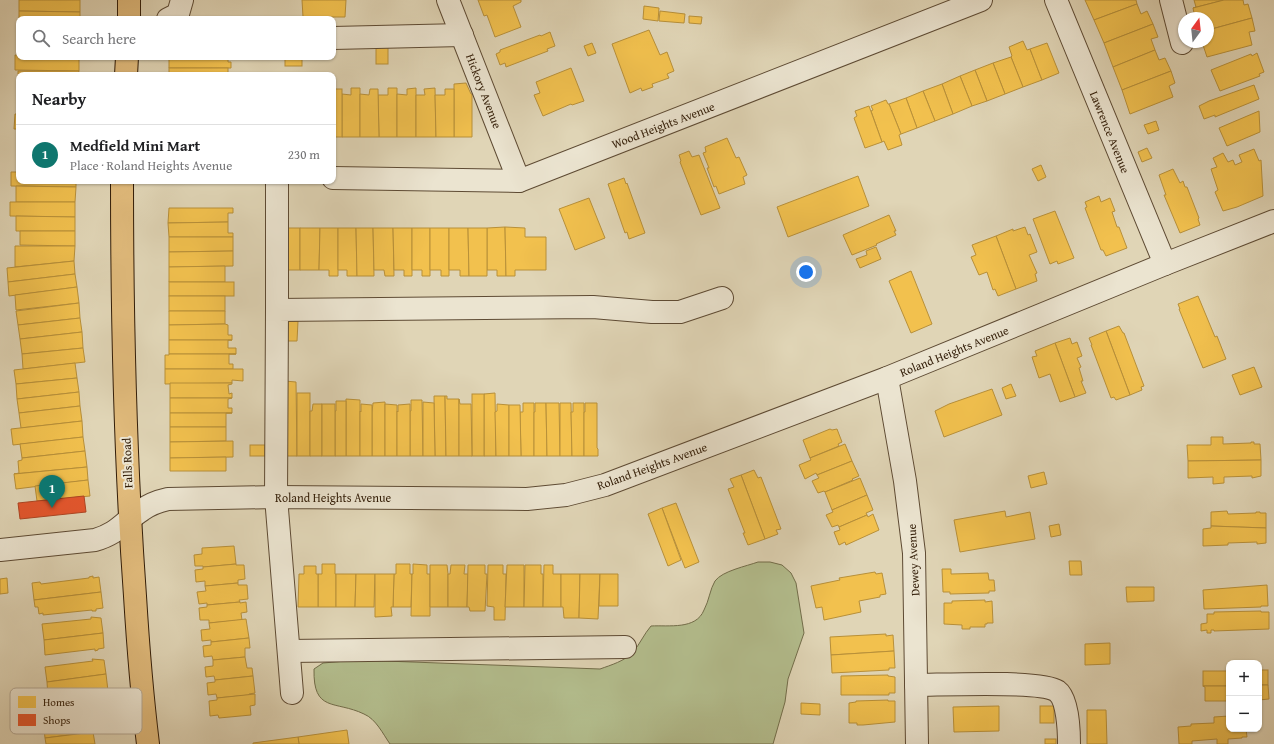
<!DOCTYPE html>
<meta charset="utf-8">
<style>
body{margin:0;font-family:"Gentium Book Plus",serif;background:#f6f6f6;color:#202124}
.controls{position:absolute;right:12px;bottom:12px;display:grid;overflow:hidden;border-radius:8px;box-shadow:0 1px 3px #0004}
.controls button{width:36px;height:36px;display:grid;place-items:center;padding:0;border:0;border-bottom:1px solid #e0e0e0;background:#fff;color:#202124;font:20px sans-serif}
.compass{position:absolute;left:1178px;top:12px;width:36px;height:36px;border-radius:50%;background:#fff;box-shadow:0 1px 3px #0004;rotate:15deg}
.you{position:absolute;left:806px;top:272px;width:14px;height:14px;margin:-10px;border:3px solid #fff;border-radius:50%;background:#1a73e8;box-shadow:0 0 0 6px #1a73e833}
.badge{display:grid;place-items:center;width:26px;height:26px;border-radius:50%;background:#0f766e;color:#fff;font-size:13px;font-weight:700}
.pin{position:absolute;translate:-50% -33px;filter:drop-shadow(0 1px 2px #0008)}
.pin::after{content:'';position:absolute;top:21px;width:14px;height:12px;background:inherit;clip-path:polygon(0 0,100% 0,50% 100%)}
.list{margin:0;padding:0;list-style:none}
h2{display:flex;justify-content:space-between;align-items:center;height:52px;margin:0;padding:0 16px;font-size:17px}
h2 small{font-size:13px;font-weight:400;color:#757577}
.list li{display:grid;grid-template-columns:26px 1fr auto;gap:12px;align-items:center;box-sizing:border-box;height:60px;padding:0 16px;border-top:1px solid #e0e0e0}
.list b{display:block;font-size:15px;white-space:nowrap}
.list p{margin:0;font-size:13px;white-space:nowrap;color:#757577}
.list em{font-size:13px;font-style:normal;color:#757577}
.icon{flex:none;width:22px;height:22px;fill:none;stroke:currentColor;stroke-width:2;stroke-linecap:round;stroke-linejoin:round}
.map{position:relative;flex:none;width:1274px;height:744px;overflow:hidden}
.search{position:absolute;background:#fff;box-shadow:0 1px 3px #0004;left:16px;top:16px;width:320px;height:44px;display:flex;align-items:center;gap:10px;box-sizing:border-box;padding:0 14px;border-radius:8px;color:#757577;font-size:15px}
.panel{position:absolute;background:#fff;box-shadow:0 1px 3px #0004;left:16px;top:72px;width:320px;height:112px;border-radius:8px}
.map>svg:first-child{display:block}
.green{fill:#b3bd8d;stroke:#726d4a}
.homes{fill:#f2c14e;stroke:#b89039}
.shops{fill:#e4572e;stroke:#af4623}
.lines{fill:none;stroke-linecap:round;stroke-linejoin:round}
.minor-casing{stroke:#5e4b34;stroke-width:24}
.major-casing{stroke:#321d08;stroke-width:24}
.minor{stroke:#ebe4d0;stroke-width:22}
.major{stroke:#e0ba7b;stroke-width:22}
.labels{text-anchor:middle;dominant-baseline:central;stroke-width:4;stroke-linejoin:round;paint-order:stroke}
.street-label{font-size:12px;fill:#321d08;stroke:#ebe4d0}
.key{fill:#ebe4d0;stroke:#b4a894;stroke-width:1}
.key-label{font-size:11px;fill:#321d08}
</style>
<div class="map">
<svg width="1274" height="744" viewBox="0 0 1274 744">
<rect width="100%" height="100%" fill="#e0d5b6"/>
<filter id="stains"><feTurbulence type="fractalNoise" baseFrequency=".005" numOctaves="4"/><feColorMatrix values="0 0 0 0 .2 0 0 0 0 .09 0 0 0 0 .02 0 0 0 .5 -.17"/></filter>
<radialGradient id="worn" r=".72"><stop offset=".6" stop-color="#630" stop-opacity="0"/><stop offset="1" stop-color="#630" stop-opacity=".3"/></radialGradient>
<path class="green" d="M 758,562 L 770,562 L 782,565 L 791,573 L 796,583 L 804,633 L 788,679 L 785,702 L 773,744 L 390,744 C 383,734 376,719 364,714 C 335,700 313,713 314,669 L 323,663 L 358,660 L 600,669 C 611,665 625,661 633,652 C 640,644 644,634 651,626 C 669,625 696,630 704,610 C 709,601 710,589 715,581 C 722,571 747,566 758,562 Z"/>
<g class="homes">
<polygon points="19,0 80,0 80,12 19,11"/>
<polygon points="302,0 346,0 345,17 303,17"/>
<polygon points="478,0 521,0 521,2 513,6 521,27 495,37 487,15 484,16"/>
<polygon points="1085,0 1136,0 1137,4 1094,20"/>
<polygon points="1194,0 1224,0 1193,8 1196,7"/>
<polygon points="1224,0 1243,0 1244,5 1248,4 1252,18 1208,30 1208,18 1195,18 1193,8"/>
<polygon points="1137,4 1141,14 1147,11 1153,24 1104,43 1094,20"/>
<polygon points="644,6 659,8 658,21 643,19"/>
<polygon points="19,11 80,12 80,19 19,19 19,27"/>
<polygon points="660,11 685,14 684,23 659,21"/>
<polygon points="689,16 702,17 701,24 689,23"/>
<polygon points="1252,18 1255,31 1249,32 1252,45 1207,57 1202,42 1208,42 1208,30"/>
<polygon points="1153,24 1158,37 1151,39 1155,50 1113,67 1104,43"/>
<polygon points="649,30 660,55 667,52 674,71 667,74 669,78 652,84 653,87 642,91 641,88 630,93 612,44"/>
<polygon points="550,32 555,46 547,49 548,51 506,67 505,63 500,65 496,54 500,52 500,50 540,35 541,36"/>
<polygon points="1023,41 1027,50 1030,49 1042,80 1023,87 1011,57 1012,56 1009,47"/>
<polygon points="592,43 596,53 588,56 584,46"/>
<polygon points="1047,43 1059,73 1042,80 1030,49"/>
<rect x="376" y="44" width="12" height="20"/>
<polygon points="1155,50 1159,60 1165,58 1171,71 1122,90 1113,67"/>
<polygon points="1257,53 1264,72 1259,74 1260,76 1220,91 1211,70 1251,54 1252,56"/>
<polygon points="15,55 19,55 19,57 79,57 79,71 15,70"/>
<polygon points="169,57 228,57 228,62 231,62 231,68 169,68"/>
<rect x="285" y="57" width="17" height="9"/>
<polygon points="1011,57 1023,87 1005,94 993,63"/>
<polygon points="993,63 1005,94 987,101 975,70"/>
<rect x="169" y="68" width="59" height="7"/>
<polygon points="571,68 584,101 572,105 571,104 543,116 534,95 540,93 536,82"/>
<polygon points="975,70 987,101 972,106 960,76"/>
<polygon points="18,71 79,71 78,75 19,75 18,85"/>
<polygon points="1171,71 1175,83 1169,86 1173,97 1130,114 1122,90"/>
<polygon points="960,76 972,106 953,114 942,84"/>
<polygon points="466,83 471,94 472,94 472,137 454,137 454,84"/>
<polygon points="942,84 953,114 935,121 923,91"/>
<polygon points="1254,85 1259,99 1215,117 1215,115 1204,119 1199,106 1209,101"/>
<polygon points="351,88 360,88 360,137 342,137 342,94 351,95"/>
<polygon points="388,88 397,88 397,137 379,137 378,95 388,95"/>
<polygon points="416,88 416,137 397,137 397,94 407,95 407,89"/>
<polygon points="435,88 436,137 416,137 416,95 425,95 424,89"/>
<rect x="333" y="89" width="9" height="48"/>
<polygon points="370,89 378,89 379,137 360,137 360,94 369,95"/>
<polygon points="445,89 454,89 454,137 436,137 435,95 445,95"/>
<polygon points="923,91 935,121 917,128 906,98"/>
<polygon points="906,98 917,128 901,134 889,104"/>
<polygon points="886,100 888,104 889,104 901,134 899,135 902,145 888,150 884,141 882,142 871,111 873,110 871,106"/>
<polygon points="869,106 882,142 865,148 854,118 857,116 855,111"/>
<polygon points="1259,111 1260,132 1227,146 1219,128"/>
<polygon points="15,114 19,114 19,129 14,129"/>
<polygon points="1156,121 1159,130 1148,134 1144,125"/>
<polygon points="727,138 736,158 739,157 747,175 743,177 745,184 719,194 716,186 714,187 707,168 709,168 703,153 706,152 705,147"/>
<polygon points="1147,148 1152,158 1142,162 1138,152"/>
<polygon points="1254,149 1259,161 1261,160 1263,196 1237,207 1223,211 1215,192 1218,190 1211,169 1217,167 1213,158 1223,153 1228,162 1233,160 1235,165 1242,162 1239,155"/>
<polygon points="689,151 692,157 699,155 720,208 701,215 680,162 681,161 679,155"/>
<polygon points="1041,165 1046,177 1038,181 1032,169"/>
<polygon points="1173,169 1180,183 1183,181 1185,187 1187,187 1199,218 1198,219 1200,225 1180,233 1164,195 1166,195 1159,175"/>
<polygon points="11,172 19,172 19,181 76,181 76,187 11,186"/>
<polygon points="858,176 869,206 788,237 777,207"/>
<polygon points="624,178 626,184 627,183 645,233 629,239 627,232 625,233 608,184"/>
<polygon points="16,186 76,187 75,202 16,202"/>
<polygon points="1099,196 1101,202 1110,198 1115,211 1112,212 1117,227 1119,227 1127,248 1106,256 1103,250 1101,250 1085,208 1087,207 1085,202"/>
<polygon points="589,198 605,238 575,250 559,209"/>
<polygon points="10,202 75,202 75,217 10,216"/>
<polygon points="169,208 233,208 233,213 228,213 228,222 168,223"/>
<polygon points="1055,211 1074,258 1058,264 1057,261 1050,264 1033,219"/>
<polygon points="889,215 896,231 894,231 896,235 876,244 877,245 852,255 843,235"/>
<polygon points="16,216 75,217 75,231 16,231"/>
<polygon points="228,222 228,233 233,233 233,237 169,237 168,223"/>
<polygon points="505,227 506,276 497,276 497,270 487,270 487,228"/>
<polygon points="505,227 525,228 525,237 546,237 546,270 515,270 515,276 506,276"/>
<polygon points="1025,227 1028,235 1030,234 1037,252 1029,255 1037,273 1035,274 1037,281 1016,289 996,236 1013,229 1013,231"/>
<rect x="281" y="228" width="19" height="42"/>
<polygon points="300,228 320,228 319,270 300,270"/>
<polygon points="320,228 338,228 338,276 329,276 329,270 319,270"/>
<polygon points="338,228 356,228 357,276 347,276 347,270 338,270"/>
<polygon points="356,228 373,228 374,276 357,276"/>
<polygon points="373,228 393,228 394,276 385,276 384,270 374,270"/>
<polygon points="393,228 412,228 412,276 404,276 404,270 394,270"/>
<polygon points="412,228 430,228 430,276 422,276 422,270 412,270"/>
<polygon points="430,228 449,228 449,276 441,276 441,270 430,270"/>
<polygon points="449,228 468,228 469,276 460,276 460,270 449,270"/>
<polygon points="468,228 487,228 487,276 469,276"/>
<polygon points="20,231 75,231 75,246 20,245"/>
<polygon points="996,236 1016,289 998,296 995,289 993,290 987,272 979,275 971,257 976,255 972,245"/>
<polygon points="169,237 233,237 233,251 169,252"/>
<polygon points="15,246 75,246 74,261 15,267"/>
<polygon points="876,247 881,259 860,268 856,259 867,255 866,251"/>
<polygon points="233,251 233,266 169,267 169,252"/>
<polygon points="74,261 75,274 8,282 7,268"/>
<polygon points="225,266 225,282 169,282 169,267"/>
<polygon points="911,271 932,324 911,333 889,281"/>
<polygon points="75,274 77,287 9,296 8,282"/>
<rect x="169" y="282" width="65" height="14"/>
<polygon points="77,287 79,303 16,310 15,295"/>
<rect x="169" y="296" width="56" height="15"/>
<polygon points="1198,296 1215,337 1217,336 1226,359 1203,368 1179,309 1180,309 1178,304"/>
<polygon points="79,303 80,318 18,325 16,311"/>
<polygon points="169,311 225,311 225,324 169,325"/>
<polygon points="80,318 82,332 20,339 18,325"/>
<polygon points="286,321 298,321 297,341 286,341"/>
<polygon points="225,324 228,325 228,335 232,335 232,340 169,340 169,325"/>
<polygon points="1119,326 1123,333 1124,333 1144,386 1141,387 1142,390 1130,395 1106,331"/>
<polygon points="1106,331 1130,395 1116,400 1114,397 1111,398 1091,345 1092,345 1089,338"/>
<polygon points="82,332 83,348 22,354 20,339"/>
<polygon points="1070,338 1072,344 1077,342 1082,356 1077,358 1081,367 1079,368 1083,381 1081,381 1086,393 1075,397 1055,343"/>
<polygon points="169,340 232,340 228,340 228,348 236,348 236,354 169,354"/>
<polygon points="1055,343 1075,397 1060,402 1050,374 1039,378 1032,357 1037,356 1035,351"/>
<polygon points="83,348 85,362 23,369 22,354"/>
<polygon points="169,354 236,354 229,354 229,364 233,364 233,369 165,369 165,355 169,355"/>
<polygon points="75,363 77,378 16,384 14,370"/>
<polygon points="1254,367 1262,387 1240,395 1232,375"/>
<polygon points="165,369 243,369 243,381 232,380 232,383 165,384"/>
<polygon points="77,378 79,392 17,399 16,384"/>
<polygon points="285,381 296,382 297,456 284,456"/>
<polygon points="170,383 232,383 232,384 228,385 229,394 232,393 232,398 170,398"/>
<polygon points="1011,384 1016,396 1006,399 1002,388"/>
<polygon points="992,389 1002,415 944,437 935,411 949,404"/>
<polygon points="79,392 80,406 19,413 17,399"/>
<rect x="297" y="393" width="13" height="63"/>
<polygon points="495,393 496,456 484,456 484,394"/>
<rect x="472" y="394" width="12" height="62"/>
<polygon points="434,396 445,396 446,456 435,456"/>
<polygon points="445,396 447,396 447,399 459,399 459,456 446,456"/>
<polygon points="170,398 232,398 228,399 228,408 232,408 232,413 170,413"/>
<polygon points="346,399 360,400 360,456 346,456"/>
<polygon points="459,399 460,404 471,404 472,456 459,456"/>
<polygon points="411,400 422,400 423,456 410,456 410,411 411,411"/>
<polygon points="336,401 346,401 346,456 335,456 335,411 336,411"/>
<polygon points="385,402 385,456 372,456 372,412 373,403"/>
<polygon points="423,402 434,403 435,456 423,456"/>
<polygon points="523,403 534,403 534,456 521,456 520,412 523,412"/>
<polygon points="535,403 546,403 547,456 534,456 534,412 535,412"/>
<polygon points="546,403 559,403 560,456 547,456"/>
<polygon points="560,403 571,403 572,456 560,456"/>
<polygon points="573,403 584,403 584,456 572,456 571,412 573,412"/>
<polygon points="585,403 597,403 597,448 598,449 598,456 584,456 584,412 585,412"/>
<polygon points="313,404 322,404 322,456 310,456 310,411 312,411"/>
<rect x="322" y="404" width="13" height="52"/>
<polygon points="361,404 372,405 372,456 360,456 360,411 361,412"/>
<polygon points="385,404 397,405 397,456 385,456"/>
<polygon points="410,404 410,456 397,456 397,411 398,412 398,405"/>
<polygon points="497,404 509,405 509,456 496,456 495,412 497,411"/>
<polygon points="509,405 520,405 521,456 509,456"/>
<polygon points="80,406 82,421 21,428 19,413"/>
<polygon points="170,413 232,413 226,413 226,427 170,427"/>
<polygon points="82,421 83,437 13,445 11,429"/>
<polygon points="170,427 226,427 226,441 170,442"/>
<polygon points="830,429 832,430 837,429 842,442 838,444 839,446 810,458 803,440"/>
<polygon points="83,437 85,451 22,458 20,444"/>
<polygon points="1211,437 1223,437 1223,444 1251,443 1251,442 1254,442 1254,444 1260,444 1261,460 1188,461 1187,445 1211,445"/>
<polygon points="233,441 233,457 170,458 170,442"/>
<polygon points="845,444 852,461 817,475 816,473 805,479 799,465 811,460 810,458"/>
<rect x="250" y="445" width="15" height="11"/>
<polygon points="85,451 87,467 14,474 19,473 18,461 22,460 22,458"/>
<polygon points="226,457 226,471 170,471 170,458"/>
<polygon points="1261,460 1261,476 1252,478 1252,476 1224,477 1224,483 1213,484 1213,477 1188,478 1188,461"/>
<polygon points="852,461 859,476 852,479 853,480 825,492 824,491 818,493 812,481 819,478 817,475"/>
<polygon points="87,467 88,480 16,489 14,474"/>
<polygon points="754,470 758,478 761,477 781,529 776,530 778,534 765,539 741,475"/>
<polygon points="1044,472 1047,484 1031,488 1028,476"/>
<polygon points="741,475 765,539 748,545 743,533 745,533 728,489 734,487 730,479"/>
<polygon points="860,478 867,495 832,510 825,492"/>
<polygon points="88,480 90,496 37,501 35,486"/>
<polygon points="867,495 873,510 866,513 867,515 839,527 838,525 832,527 826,515 833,512 832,510"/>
<polygon points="676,503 699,562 685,568 662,508"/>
<polygon points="662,508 681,560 668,566 648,514"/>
<polygon points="1005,511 1006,517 1030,512 1035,539 960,552 954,520"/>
<polygon points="1227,511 1228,514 1256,513 1256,512 1260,512 1260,513 1266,513 1266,528 1211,526 1211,512"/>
<polygon points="873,514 879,530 846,545 845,542 839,545 834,532 840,530 839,527 867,515 868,517"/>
<polygon points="1059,524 1061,535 1051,537 1049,526"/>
<polygon points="1211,526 1266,528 1266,543 1257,544 1257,542 1228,543 1228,545 1203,546 1203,529 1211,528"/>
<polygon points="234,546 236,564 203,567 203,566 195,566 194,555 202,554 202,548"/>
<polygon points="1069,561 1081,561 1082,575 1070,575"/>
<polygon points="236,564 236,565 244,565 245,579 238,580 238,583 205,586 205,581 196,582 195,570 203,569 203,567"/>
<polygon points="322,564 335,564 335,574 336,574 336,607 318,607 318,574 322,574"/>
<polygon points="396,564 410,564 410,574 412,574 411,607 393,607 394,574 396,574"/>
<polygon points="413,564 427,565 427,574 430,574 430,616 411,616 412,574 413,574"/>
<polygon points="430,565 447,565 448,574 448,607 430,607"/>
<polygon points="451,565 465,565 464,574 468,574 467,607 448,607 448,574 450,574"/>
<polygon points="468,565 485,565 485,574 487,574 485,611 470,611 469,607 467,607"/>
<polygon points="488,565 503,565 503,574 506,574 505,620 494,620 494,607 487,606"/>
<polygon points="507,565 524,565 524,607 505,607"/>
<polygon points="525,565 541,565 541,574 543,574 543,607 524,607"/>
<polygon points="544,565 553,565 553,574 561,574 561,607 543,607"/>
<polygon points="304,566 316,566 316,574 318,574 318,607 298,607 299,574 304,574"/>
<polygon points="942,569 951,569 951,574 988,573 989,580 994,580 995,591 989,591 989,593 950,594 950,592 943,592"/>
<polygon points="875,572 876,574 882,573 886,594 880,595 880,597 859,601 861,612 824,620 822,607 816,608 811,586 840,580 839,578"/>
<polygon points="336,574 356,574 355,607 336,607"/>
<polygon points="356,574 375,574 374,607 355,607"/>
<polygon points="375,574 394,574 393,607 391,607 392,616 375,617"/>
<polygon points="561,574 580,574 579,618 564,618 563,607 561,607"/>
<polygon points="580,574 600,574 598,619 579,618"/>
<polygon points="600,574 618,574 618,606 599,606"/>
<polygon points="93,576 93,578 99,577 101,592 34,600 32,583 40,582 41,584 89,578 89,577"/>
<polygon points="7,578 8,593 0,594 0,579"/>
<polygon points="238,583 238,585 247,585 248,599 239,600 240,602 207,605 207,603 199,604 197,592 206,591 205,586"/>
<polygon points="1267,585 1268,606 1261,606 1261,607 1204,609 1203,590"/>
<polygon points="1126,587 1154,587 1154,601 1127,602"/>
<polygon points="101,592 103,608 96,609 96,611 92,611 92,610 43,615 43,613 39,614 38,607 35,607 34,600"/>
<polygon points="985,600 985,602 992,601 993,623 987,623 987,624 985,624 985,627 970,627 970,629 962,629 962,625 944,624 944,603 952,603 952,601"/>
<polygon points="240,602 240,603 246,602 247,612 241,613 242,620 209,623 209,620 200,620 199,608 207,607 207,605"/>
<polygon points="1261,611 1261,612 1269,612 1269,629 1214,631 1214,630 1211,630 1211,633 1207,633 1207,630 1201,631 1201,624 1207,623 1207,614 1214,614 1214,612"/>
<polygon points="91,617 101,618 103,633 44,640 42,624 91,619"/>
<polygon points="246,619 249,638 211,642 211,640 202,641 201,630 210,629 209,623"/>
<polygon points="103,633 104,648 98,649 98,650 95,651 95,649 45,655 44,640"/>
<polygon points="886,634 886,636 893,635 894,651 831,655 830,637"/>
<polygon points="249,638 250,648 245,648 245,657 213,660 212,656 204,657 203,646 211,645 211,642"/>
<polygon points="1110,643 1110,664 1085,665 1085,644"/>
<polygon points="894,651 895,668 889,668 889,670 832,673 831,655"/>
<polygon points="245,657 247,668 252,668 253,676 215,680 214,676 206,677 205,667 213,666 213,660"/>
<polygon points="92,659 104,660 106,674 47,682 45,667 93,661"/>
<rect x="1259" y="670" width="9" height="15"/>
<rect x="1203" y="671" width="26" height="15"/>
<polygon points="106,674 108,691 100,692 100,694 96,694 96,692 48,697 47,682"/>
<polygon points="888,675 888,676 895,677 895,693 889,693 889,695 841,695 841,676"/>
<polygon points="253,676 255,693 249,694 249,695 217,698 216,694 208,695 207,683 215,682 215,680"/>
<polygon points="1259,685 1268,685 1269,699 1259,700"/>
<polygon points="1203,686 1229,686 1229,701 1205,701 1205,687"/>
<polygon points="255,694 255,705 250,706 251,715 219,718 218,715 210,716 209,701 217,700 217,698"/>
<polygon points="888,700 888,701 895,701 895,722 863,725 857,725 857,723 849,723 849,703 856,702 856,701"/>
<polygon points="801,703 820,704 820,715 801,714"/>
<polygon points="999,706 999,731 954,732 953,707"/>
<rect x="1040" y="706" width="14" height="17"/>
<polygon points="1087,710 1106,710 1107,744 1087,744"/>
<polygon points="92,715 93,732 45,738 43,720"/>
<polygon points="1229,716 1229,729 1246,729 1247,737 1242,737 1242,738 1228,739 1228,744 1217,744 1217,739 1192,741 1192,744 1179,744 1178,727 1191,726 1191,724 1214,723 1214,717"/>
<polygon points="347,730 349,744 299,744 298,737"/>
<polygon points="93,732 95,744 46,744 45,738"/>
<polygon points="298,737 299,744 253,744 253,743"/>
<rect x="1045" y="739" width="11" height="5"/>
</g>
<polygon class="shops" points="84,496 86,512 20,519 18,503"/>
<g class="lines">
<defs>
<g id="minor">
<polyline points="448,0 519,181"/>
<polyline points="1056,0 1165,264"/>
<polyline points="1171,0 1182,43"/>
<polyline points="168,19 178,14 182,0"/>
<polyline points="333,38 462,35"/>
<polyline points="333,178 519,181 981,0"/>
<polyline points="277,310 277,181"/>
<polyline points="887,378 905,481 914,553 917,744"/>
<path d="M 0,550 L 95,540 C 119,533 123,522 142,510 C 150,504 159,501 168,499 L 276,497 L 527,499 L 566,495 L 605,485 L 887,378 L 1165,264 L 1274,221"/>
<polyline points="289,651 625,647"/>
<path d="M 916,685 C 941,685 1041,680 1057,691 C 1068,699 1069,731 1069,744"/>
<polyline points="292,693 276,497 277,310 593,307 652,312 680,312 722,298"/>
</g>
<g id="major">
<polyline points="129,19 129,0"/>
<polyline points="126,75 127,57"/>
<path d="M 122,181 C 122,320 125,458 135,596 C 138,645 142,695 148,744"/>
</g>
</defs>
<use href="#minor" class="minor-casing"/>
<use href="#major" class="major-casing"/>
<use href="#minor" class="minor"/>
<use href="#major" class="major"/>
</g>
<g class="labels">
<g class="street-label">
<text transform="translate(484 91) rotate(69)">Hickory Avenue</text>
<text transform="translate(663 125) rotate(-21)">Wood Heights Avenue</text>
<text transform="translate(1110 132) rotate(68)">Lawrence Avenue</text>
<text transform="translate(954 351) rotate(-22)">Roland Heights Avenue</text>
<text transform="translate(127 463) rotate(-92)">Falls Road</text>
<text transform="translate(652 466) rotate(-20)">Roland Heights Avenue</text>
<text x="333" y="497">Roland Heights Avenue</text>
<text transform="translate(913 560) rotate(-93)">Dewey Avenue</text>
</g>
</g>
<rect x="10" y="688" width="132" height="46" rx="6" class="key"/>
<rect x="18" y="696" width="18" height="12" fill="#f2c14e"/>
<rect x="18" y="714" width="18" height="12" fill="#e4572e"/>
<g class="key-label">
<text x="43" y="706">Homes</text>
<text x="43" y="724">Shops</text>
</g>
<rect width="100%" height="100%" filter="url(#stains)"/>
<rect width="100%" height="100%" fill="url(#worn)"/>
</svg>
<div class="controls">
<button>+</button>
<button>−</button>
</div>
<svg class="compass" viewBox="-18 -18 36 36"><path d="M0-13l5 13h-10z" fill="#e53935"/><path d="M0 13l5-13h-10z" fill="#757577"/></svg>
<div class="you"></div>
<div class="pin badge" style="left:52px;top:508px">1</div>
<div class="search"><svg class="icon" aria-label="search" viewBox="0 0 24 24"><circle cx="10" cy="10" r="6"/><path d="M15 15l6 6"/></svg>Search here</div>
<section class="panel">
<h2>Nearby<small></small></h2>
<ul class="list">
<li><span class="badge">1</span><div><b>Medfield Mini Mart</b><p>Place · Roland Heights Avenue</p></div><em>230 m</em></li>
</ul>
</section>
</div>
